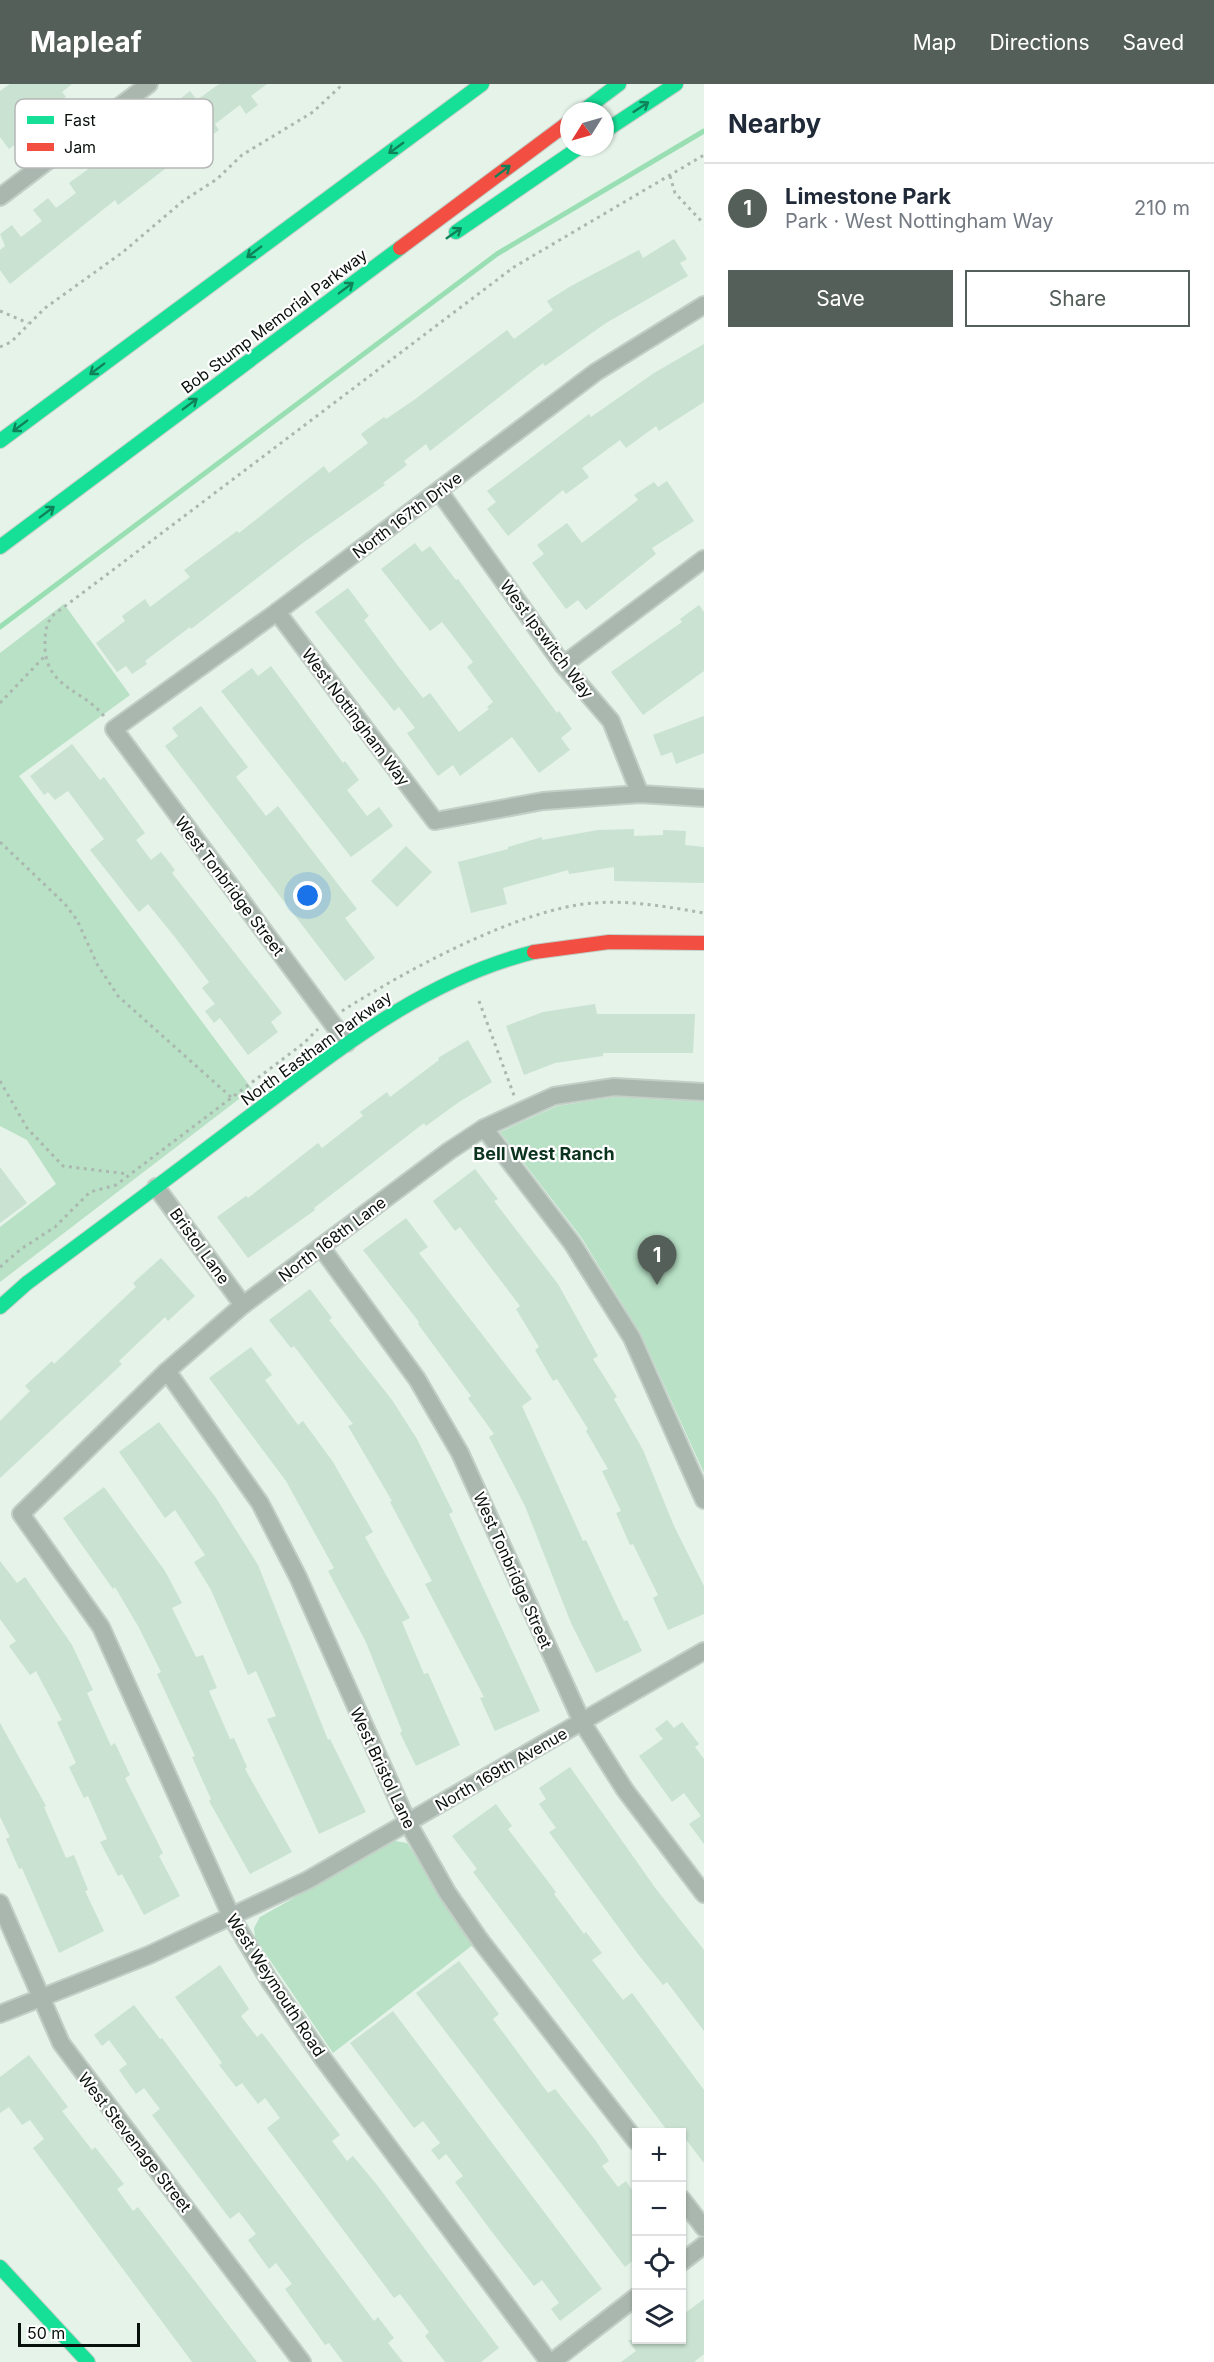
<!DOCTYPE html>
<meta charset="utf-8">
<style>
body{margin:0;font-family:Inter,sans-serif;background:#f6f6f7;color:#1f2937}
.controls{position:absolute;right:18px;bottom:18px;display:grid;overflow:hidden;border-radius:0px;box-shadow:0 2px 4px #0004}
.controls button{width:54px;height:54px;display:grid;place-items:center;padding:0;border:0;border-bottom:2px solid #e0e1e3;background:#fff;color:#1f2937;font:30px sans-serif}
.compass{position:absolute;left:560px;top:18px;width:54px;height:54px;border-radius:50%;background:#fff;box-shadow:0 2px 4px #0004;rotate:233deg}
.scale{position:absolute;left:18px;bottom:15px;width:122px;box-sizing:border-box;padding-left:6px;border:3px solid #08100b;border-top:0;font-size:16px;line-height:21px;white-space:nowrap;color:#08100b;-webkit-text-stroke:4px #fff;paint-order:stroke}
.you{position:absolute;left:308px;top:812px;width:21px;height:21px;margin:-15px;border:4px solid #fff;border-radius:50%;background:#1a73e8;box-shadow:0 0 0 9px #1a73e833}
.badge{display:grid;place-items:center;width:39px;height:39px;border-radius:50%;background:#555f59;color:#fff;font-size:20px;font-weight:700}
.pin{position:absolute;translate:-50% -50px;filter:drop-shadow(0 2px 3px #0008)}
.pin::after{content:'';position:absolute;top:32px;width:21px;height:18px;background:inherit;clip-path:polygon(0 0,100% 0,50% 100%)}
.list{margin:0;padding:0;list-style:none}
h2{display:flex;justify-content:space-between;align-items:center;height:78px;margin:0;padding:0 24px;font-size:26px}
h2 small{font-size:20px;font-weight:400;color:#747a83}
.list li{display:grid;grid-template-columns:39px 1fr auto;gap:18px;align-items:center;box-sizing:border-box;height:90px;padding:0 24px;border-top:2px solid #e0e1e3}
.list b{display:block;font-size:22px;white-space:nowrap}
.list p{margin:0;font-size:20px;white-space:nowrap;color:#747a83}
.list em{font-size:20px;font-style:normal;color:#747a83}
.actions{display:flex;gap:12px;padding:18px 24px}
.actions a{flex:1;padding:14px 0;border:2px solid #555f59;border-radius:0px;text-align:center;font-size:21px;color:#555f59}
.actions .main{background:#555f59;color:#fff}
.icon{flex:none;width:33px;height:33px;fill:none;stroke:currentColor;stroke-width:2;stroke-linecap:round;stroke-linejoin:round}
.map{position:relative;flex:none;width:704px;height:2278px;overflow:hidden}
header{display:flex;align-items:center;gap:36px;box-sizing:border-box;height:84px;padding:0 30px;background:#555f59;color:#fff}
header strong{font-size:28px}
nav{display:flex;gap:33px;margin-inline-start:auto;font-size:21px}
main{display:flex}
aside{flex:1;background:#fff}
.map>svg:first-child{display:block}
.green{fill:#b8e1c6}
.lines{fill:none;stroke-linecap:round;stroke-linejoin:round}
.stream{stroke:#99dfb3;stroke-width:5}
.building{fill:#cae2d2}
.street-casing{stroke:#c2cec6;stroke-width:20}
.fast-casing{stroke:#c2cec6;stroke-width:16}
.jam-casing{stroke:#c2cec6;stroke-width:16}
.path{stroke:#abb8af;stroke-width:3;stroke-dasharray:3 4.5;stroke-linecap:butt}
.street{stroke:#a9b7ae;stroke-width:16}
.fast{stroke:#16e098;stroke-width:14}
.jam{stroke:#f24e42;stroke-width:14}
.oneway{stroke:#108259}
.labels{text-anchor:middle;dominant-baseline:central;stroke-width:4.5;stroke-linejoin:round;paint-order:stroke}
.street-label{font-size:16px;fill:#08100b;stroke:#fff}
.neighbourhood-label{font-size:18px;font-weight:bold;fill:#0b331d;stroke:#fff}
.key{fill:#fff;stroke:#b5b7b6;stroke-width:1.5}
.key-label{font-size:16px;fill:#08100b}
</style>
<header>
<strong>Mapleaf</strong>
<nav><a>Map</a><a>Directions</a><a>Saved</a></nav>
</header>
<main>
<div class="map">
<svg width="704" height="2278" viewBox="0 0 704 2278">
<rect width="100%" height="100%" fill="#e5f3e9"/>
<g class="green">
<polygon points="64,520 130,611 19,692 252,1005 0,1198 0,1143 56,1100 27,1056 0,1042 0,569"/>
<polygon points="615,1013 704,1018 704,1389 641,1250 581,1153 500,1048 557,1022"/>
<polygon points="395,1757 407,1759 474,1860 333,1969 255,1854 254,1844 260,1833"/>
</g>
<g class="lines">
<polyline class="stream" points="0,543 497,170 704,47"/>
</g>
<g class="building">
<polygon points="10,0 72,0 62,8 66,13 47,27 52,33 9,65 0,53 0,7"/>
<polygon points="219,0 267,0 251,12 258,21 246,30 240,21 215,40 219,46 208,54 203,48 199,51 175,19 190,7 197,16"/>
<polygon points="155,34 183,71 118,121 115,116 10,200 0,186 0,166 5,162 0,150 12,141 21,153 42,137 33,126 48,114 56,124 76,109 69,99 105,73 112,83 134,67 132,64 144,54 139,46"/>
<polygon points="674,155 687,175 680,179 688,192 606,239 545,282 543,279 430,367 426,360 404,377 407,381 383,399 385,401 304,458 191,545 190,543 145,577 147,580 132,590 126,582 117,588 96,559 125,537 122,532 145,515 150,523 190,493 184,486 237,447 239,449 324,382 329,389 368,359 361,350 384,333 386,335 414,316 507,246 514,255 553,226 547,217 571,202 639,166 643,174"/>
<polygon points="704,260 704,318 659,347 656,342 626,364 620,356 582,384 589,393 566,410 563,406 508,452 487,425 496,418 487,407 589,330 591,333 654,289"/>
<polygon points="667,397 694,437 652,464 656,470 586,526 578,516 566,525 532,479 544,470 537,461 567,439 582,459 638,416 634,411 654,398 658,403"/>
<polygon points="415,459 422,468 430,462 456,496 458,495 557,629 559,627 572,645 561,654 570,666 539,689 512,653 460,692 453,681 438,692 407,649 415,644 399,623 394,627 315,528 348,504 369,532 364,536 398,582 423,614 430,609 459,648 489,625 487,623 493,618 467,583 473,578 442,538 430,547 381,485"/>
<polygon points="699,521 704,528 704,587 643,631 611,588 682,538 680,535"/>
<polygon points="271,582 343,679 345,677 359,696 347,706 367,732 379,723 393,742 351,773 221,607 252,584 258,592"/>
<polygon points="201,622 248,683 236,693 266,732 278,722 357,825 345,834 375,874 345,897 165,662 178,652 172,644"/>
<polygon points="704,632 704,669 676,680 672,668 661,672 653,651"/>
<polygon points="72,660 100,696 104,693 145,749 136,756 151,776 161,768 175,786 172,789 282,929 271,938 278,948 248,971 220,934 214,939 205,927 215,920 202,904 209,898 174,852 148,820 139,828 90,766 104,755 68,707 55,716 48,708 44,711 30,692"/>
<polygon points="634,745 634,752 663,751 663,746 686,747 685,761 704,763 704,799 614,797 614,783 569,790 568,786 503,804 507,820 471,829 458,778 508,765 508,763 542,753 542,756 598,746"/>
<polygon points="406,762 432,788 397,823 371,797"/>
<polygon points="595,920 597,930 695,930 693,969 603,969 603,972 555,979 524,991 506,942 543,928"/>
<polygon points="468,956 492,998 459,1018 426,1042 424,1039 314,1124 315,1126 248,1174 217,1133 246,1112 248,1114 318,1059 322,1064 363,1032 360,1028 387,1008 390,1013 439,976 438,974"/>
<polygon points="0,1083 27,1119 0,1139"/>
<polygon points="475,1085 498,1115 494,1117 558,1200 598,1272 593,1275 617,1313 614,1315 643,1366 674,1442 704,1502 704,1530 668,1546 653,1514 658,1511 633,1460 630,1461 616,1429 621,1427 602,1387 608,1385 586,1347 588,1345 557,1295 553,1297 535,1266 539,1263 516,1225 520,1222 460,1143 455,1147 433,1117"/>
<polygon points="406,1134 428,1163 419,1169 532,1315 522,1322 583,1457 586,1456 624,1537 627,1536 642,1567 596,1589 571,1539 525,1422 489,1353 494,1350 468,1314 471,1312 418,1240 419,1238 363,1166"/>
<polygon points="161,1174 195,1212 168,1237 165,1233 119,1277 122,1280 0,1394 0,1337 30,1307 25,1302 52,1277 54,1280 136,1203 133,1199"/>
<polygon points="310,1205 332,1234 329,1236 392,1316 417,1355 453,1428 449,1430 540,1627 495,1647 480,1614 484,1613 425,1500 432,1497 390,1418 392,1417 348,1342 353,1340 294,1262 291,1264 269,1236"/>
<polygon points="251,1263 272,1291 265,1296 298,1341 303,1337 333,1378 373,1448 365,1453 410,1534 402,1538 424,1590 428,1589 460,1661 416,1682 400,1649 402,1647 365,1556 328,1487 334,1484 286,1397 209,1294"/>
<polygon points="159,1338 216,1414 258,1481 328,1656 330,1655 366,1728 319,1750 267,1635 276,1632 256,1587 248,1591 211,1506 194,1478 205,1471 175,1426 165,1434 119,1368"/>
<polygon points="104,1403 165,1487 182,1519 172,1524 196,1573 203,1571 217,1604 209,1607 230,1655 234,1654 247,1683 245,1685 292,1768 250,1790 209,1717 211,1715 192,1673 195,1672 157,1590 161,1588 138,1542 115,1503 113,1505 63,1434"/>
<polygon points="0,1477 17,1499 25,1493 72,1561 93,1606 87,1609 111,1662 115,1659 130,1691 125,1694 163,1769 159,1772 180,1812 144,1831 122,1790 118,1792 100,1758 107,1755 88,1712 84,1714 69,1683 76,1679 57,1638 62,1636 36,1587 30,1591 9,1562 16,1557 0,1535"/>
<polygon points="667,1636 674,1644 682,1638 699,1660 695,1663 704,1675 704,1760 689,1740 701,1732 684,1709 672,1718 639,1672 663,1655 655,1645"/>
<polygon points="0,1639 46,1722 44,1723 66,1774 74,1771 88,1806 85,1807 104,1847 59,1869 22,1784 19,1785 6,1755 10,1753 0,1733"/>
<polygon points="570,1683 656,1805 704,1866 704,1947 667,1898 663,1901 638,1870 549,1748 556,1744 539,1720 546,1715 539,1704"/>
<polygon points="496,1720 512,1742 508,1745 556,1808 554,1810 584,1850 586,1848 602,1869 592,1876 623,1916 632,1909 704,2006 704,2079 681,2049 669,2049 473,1788 477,1785 452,1752"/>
<polygon points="459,1877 499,1930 493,1935 548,2009 555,2005 596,2057 609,2077 602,2082 618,2103 626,2097 636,2112 636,2174 625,2183 416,1909"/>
<polygon points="220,1881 249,1925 241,1932 257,1953 262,1949 340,2051 332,2057 347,2077 353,2072 377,2101 499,2264 481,2278 445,2278 425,2252 429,2248 400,2210 394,2214 267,2044 280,2034 265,2014 258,2020 242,1999 236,2003 219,1981 222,1979 175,1913"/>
<polygon points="134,1921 160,1955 162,1954 374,2237 378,2233 394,2254 388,2259 403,2278 343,2278 329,2259 325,2261 285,2205 292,2200 276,2179 269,2185 248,2156 256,2150 239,2128 230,2135 152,2031 160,2025 144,2004 136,2010 119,1986 127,1980 109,1956 102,1962 94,1951"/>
<polygon points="393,1927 602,2205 560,2237 551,2225 559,2219 542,2196 534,2202 492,2148 455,2098 463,2092 446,2070 439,2076 431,2066 440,2059 423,2037 414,2044 350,1959"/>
<polygon points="29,1971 68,2023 62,2027 92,2066 95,2063 124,2100 117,2105 133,2127 138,2123 257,2278 192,2278 33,2064 44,2055 30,2036 22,2041 9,2023 0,2029 0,1993"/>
<polygon points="704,2215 704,2270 694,2278 621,2278 636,2267 628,2256 681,2256 681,2232"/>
</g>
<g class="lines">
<defs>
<g id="street">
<polyline points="0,113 149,0"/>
<polyline points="439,407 563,581 611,637 640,710"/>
<polyline points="277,528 435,737 543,717 640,710 704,714"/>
<polyline points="563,581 704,475"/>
<polyline points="347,959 114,645 277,528 596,288 704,221"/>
<polyline points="484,1044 572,1159 632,1254 704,1416"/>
<polyline points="156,1103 243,1221"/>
<polyline points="321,1163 417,1295 460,1369 582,1638 625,1706 704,1810"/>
<polyline points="167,1287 260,1419 298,1493 408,1739 447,1808 480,1856 636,2057"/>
<polyline points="0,1819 61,1959 302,2278"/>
<polyline points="0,1930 149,1871 308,1796 704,1567"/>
<polyline points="682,2115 704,2144"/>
<polyline points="682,2178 704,2161"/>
<polyline points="549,2278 324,1976 269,1896 232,1834 101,1543 21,1430 167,1287 243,1221 449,1067 484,1044 554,1012 614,1003 704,1008"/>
<polyline points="552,2278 636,2213"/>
</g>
<g id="fast">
<polyline points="583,27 619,0"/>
<polyline points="605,47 676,0"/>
<polyline points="456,148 580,63"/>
<polyline points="0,357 482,0"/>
<polyline points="0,463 400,164"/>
<path d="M 0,1223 L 27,1199 C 99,1146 171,1092 242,1038 C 333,970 421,896 534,868"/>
<polyline points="0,2183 88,2278"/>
</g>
<g id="jam">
<polyline points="400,164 569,38"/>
<polyline points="534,868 609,858 704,859"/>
</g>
</defs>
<use href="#street" class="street-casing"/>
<use href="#fast" class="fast-casing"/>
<use href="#jam" class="jam-casing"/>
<g class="path">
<polyline points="670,92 675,109 704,140"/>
<polyline points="0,227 28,239"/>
<polyline points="0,263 11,258 45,224 123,168 183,117 217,95 242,71 313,28 343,0"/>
<polyline points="0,619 44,573"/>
<path d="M 104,632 C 82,605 47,604 45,564 C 45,551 45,543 52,532 L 514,183 L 704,71"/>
<polyline points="0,758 65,820 77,836 97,880 118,912 231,1013"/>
<polyline points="479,917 515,1014"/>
<path d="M 342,927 C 405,887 520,824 594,819 C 631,816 668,823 704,829"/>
<polyline points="0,997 27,1044 63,1082 128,1090"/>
<polyline points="0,1183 21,1165 55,1143 90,1108 116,1101 304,959 318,945"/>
</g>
<use href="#street" class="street"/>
<use href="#fast" class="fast"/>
<use href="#jam" class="jam"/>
</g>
<defs><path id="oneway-shaft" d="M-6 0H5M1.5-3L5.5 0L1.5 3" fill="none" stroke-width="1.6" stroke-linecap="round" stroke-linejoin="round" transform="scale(1.5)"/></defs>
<g class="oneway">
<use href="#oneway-shaft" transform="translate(641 23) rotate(-33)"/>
<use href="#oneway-shaft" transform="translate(396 64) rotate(144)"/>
<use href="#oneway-shaft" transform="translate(503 87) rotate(-37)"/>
<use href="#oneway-shaft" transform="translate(454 149) rotate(-35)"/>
<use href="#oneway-shaft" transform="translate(254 168) rotate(143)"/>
<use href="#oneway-shaft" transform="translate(346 204) rotate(-37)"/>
<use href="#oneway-shaft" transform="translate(97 285) rotate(143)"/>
<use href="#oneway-shaft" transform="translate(190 320) rotate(-37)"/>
<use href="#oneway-shaft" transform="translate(20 342) rotate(143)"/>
<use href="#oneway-shaft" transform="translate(47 428) rotate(-37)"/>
</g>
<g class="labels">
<g class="street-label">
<text transform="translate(274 237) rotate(-37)">Bob Stump Memorial Parkway</text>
<text transform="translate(407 431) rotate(-37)">North 167th Drive</text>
<text transform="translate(547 555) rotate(53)">West Ipswitch Way</text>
<text transform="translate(356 633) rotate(53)">West Nottingham Way</text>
<text transform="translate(230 802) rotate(53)">West Tonbridge Street</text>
<text transform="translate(316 964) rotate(-36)">North Eastham Parkway</text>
<text transform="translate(332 1155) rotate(-37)">North 168th Lane</text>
<text transform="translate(200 1162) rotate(54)">Bristol Lane</text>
<text transform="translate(513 1486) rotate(66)">West Tonbridge Street</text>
<text transform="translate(383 1684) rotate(65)">West Bristol Lane</text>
<text transform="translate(501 1685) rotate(-30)">North 169th Avenue</text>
<text transform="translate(276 1901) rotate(57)">West Weymouth Road</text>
<text transform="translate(135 2058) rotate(52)">West Stevenage Street</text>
</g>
<g class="neighbourhood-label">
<text x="544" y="1069">Bell West Ranch</text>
</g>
</g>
<rect x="15" y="15" width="198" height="69" rx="9" class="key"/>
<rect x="27" y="32" width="27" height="8" fill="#16e098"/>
<rect x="27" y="59" width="27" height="8" fill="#f24e42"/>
<g class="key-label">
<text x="64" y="42">Fast</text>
<text x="64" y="69">Jam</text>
</g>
</svg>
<div class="controls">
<button>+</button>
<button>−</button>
<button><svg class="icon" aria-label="locate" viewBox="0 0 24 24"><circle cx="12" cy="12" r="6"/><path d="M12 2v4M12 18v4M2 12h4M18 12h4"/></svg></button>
<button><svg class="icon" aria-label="layers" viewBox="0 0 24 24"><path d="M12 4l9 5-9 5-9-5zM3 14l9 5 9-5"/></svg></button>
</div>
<svg class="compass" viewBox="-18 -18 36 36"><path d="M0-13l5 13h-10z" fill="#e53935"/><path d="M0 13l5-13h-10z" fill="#747a83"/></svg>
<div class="scale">50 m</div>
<div class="you"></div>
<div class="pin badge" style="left:657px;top:1201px">1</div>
</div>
<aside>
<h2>Nearby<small></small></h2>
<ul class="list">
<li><span class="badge">1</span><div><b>Limestone Park</b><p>Park · West Nottingham Way</p></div><em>210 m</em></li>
</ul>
<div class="actions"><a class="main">Save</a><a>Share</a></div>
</aside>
</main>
